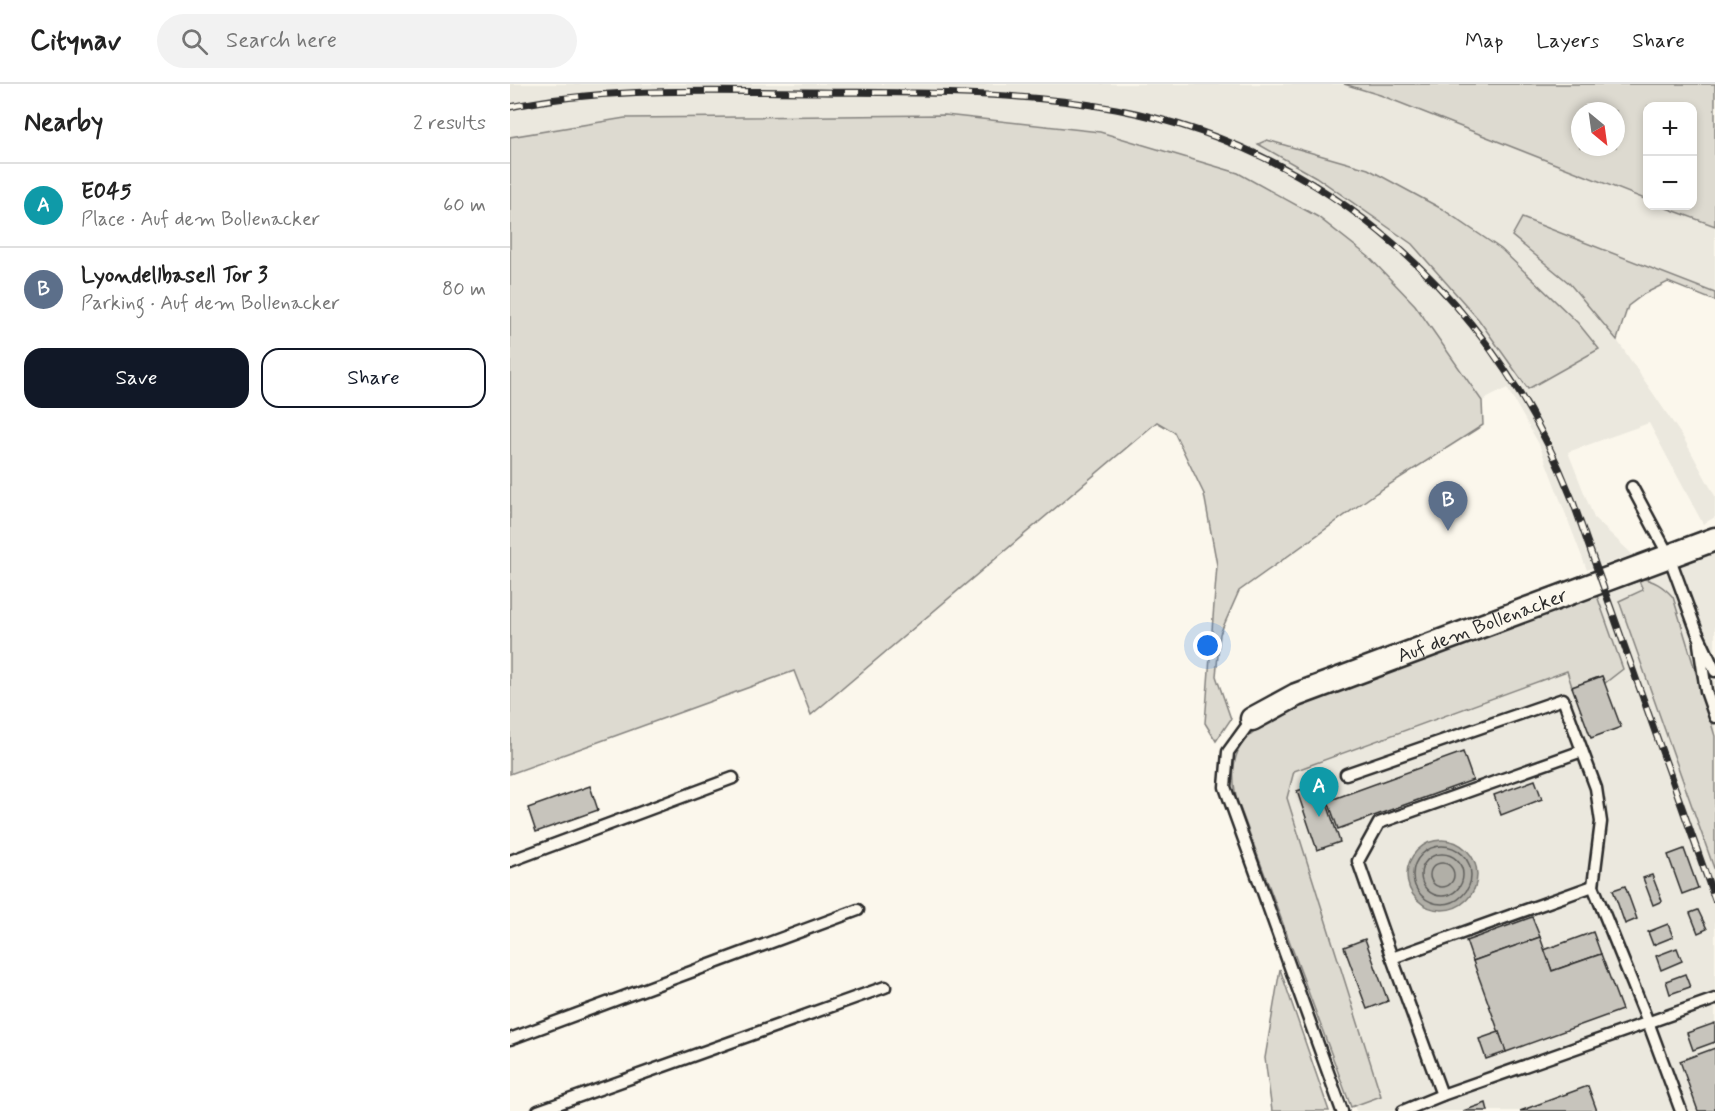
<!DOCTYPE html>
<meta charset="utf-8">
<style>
body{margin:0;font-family:Mynerve,sans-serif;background:#f2f2f2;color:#222}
.controls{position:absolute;right:18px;top:18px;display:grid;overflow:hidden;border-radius:12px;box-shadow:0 3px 9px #0003}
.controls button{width:54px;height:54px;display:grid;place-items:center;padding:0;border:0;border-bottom:2px solid #e0e0e0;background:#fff;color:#222;font:30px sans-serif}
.compass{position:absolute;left:1061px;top:18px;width:54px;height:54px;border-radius:50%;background:#fff;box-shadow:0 3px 9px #0003;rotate:151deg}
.you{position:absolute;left:698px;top:562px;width:21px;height:21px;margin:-15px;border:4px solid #fff;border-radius:50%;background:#1a73e8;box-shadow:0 0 0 9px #1a73e833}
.badge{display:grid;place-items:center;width:39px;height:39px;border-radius:50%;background:#111827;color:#fff;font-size:20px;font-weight:700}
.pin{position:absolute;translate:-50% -50px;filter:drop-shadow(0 2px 3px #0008)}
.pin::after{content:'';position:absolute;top:32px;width:21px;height:18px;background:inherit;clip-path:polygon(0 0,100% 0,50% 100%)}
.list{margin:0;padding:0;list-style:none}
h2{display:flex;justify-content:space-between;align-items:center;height:78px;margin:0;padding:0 24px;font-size:26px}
h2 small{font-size:20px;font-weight:400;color:#767676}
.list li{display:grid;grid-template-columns:39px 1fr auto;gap:18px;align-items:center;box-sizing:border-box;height:84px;padding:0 24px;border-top:2px solid #e0e0e0}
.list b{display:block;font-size:22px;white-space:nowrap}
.list p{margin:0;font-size:20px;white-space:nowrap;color:#767676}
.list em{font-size:20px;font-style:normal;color:#767676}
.actions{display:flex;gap:12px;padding:18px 24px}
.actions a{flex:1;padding:14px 0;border:2px solid #111827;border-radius:18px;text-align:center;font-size:21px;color:#111827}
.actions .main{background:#111827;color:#fff}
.icon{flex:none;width:33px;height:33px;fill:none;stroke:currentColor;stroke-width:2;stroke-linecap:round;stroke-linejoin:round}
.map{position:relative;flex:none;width:1205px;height:1027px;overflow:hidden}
header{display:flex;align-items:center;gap:36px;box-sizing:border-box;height:84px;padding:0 30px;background:#fff;border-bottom:2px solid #e0e0e0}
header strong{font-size:28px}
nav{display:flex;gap:33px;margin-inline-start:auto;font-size:21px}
.search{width:420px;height:54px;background:#f2f2f2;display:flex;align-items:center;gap:15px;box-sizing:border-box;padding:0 21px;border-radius:33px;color:#767676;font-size:22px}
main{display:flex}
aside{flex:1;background:#fff}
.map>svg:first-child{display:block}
.built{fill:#ebe8de}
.green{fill:#dddad0;stroke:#84827e;stroke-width:1.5;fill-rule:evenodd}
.water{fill:#b1afa7;stroke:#7b7a75;stroke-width:1.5}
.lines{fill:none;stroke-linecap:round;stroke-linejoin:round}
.shore{stroke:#61605d;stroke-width:1.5}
.building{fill:#c7c4bc;stroke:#2b2b2b;stroke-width:1.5}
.service-casing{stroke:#2b2b2b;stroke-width:15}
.minor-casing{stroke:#2b2b2b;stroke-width:27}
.service{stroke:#fbf7ec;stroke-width:10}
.minor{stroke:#fbf7ec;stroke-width:22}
.rail-casing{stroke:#2b2b2b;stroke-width:7}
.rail{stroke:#fbf7ec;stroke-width:4.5;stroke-dasharray:14;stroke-linecap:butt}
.labels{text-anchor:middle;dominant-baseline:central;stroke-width:4.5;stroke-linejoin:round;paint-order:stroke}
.street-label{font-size:20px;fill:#2b2b2b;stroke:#fbf7ec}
</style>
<header>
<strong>Citynav</strong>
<div class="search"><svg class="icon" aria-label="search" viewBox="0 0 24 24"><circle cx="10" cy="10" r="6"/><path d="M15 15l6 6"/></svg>Search here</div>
<nav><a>Map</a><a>Layers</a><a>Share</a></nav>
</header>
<main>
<aside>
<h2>Nearby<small>2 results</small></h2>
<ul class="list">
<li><span class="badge" style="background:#0f9aa8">A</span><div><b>E045</b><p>Place · Auf dem Bollenacker</p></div><em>60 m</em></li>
<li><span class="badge" style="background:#5c6f8a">B</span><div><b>Lyondellbasell Tor 3</b><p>Parking · Auf dem Bollenacker</p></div><em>80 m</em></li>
</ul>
<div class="actions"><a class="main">Save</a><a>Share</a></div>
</aside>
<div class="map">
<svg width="1205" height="1027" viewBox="0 0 1205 1027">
<rect width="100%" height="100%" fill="#fbf7ec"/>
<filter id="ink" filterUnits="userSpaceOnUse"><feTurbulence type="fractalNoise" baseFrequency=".0167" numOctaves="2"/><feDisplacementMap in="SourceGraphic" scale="12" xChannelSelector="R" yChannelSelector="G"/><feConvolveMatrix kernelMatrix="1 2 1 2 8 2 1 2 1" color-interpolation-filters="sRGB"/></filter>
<g filter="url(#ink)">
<g class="built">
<polygon points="0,0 834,0 870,11 1137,116 1138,122 1151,122 1205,142 1205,209 1012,134 1002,152 1059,199 1107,256 1174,355 1205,412 1205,433 1193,440 1139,339 1058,368 1084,434 1123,471 1077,486 1029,360 997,304 972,317 905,221 769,111 728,89 590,48 115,34 0,53"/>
<polygon points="1205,469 1205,652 1198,634 1109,517 1205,787 1205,1027 846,1027 735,711 1088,513 1104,507 1103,503"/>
</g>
<g class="green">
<path d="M 834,0 L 1205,0 L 1205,142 L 1151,122 L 1182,122 L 1182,22 L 1138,22 L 1137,116 L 870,11 ZM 1070,27 L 1106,27 L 1106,63 L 1070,63 Z"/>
<polygon points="435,31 590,48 728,89 808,133 859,173 905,221 972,317 973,341 866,409 729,507 710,550 706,592 721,635 706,657 695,639 707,481 694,410 664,348 647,338 301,631 284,587 0,690 0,53 115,34"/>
<polygon points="757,56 858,85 932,125 991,165 1068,239 1089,265 1018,305 969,236 902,160 806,93 748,60"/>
<polygon points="1012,134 1205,209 1205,217 1158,198 1134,210 1118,222 1107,256 1059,199 1002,152"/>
<path d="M 1129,494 C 1144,496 1153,502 1163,513 L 1205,652 L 1205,787 L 1109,517 L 1133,506 L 1129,497 L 1104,505 L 1103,503 Z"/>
<path d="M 1086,509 L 1113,585 L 1095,599 L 1092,592 L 1062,603 L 1057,587 L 784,687 L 777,714 L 871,1012 L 841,1023 L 726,713 C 716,663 735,652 774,626 Z"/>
<polygon points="770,885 819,1027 762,1027 755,974"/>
</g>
<circle class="water" cx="932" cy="791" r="35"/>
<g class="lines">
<g class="shore">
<circle cx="932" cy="791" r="29"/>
<circle cx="932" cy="791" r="21"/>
<circle cx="932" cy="791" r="12"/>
</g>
</g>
<g class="building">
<polygon points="1092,592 1111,643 1081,654 1062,603"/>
<polygon points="953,668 963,696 828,745 818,717"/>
<polygon points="1025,696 1032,715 991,731 984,711"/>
<polygon points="810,699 830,758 807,766 787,707"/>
<polygon points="80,702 88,726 26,748 18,724"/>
<polygon points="1174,765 1188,804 1172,810 1158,771"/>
<polygon points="1142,791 1152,817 1143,821 1133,794"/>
<polygon points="1115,802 1127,835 1115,840 1103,806"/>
<polygon points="1188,826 1197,845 1188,849 1180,829"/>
<polygon points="1022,833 1030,853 963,877 956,857"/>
<polygon points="1158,840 1163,853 1143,861 1138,848"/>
<polygon points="1083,848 1091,870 1042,887 1034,866"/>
<polygon points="1030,853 1042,887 1091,870 1112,926 996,968 963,877"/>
<polygon points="855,855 878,917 857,925 834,863"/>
<polygon points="1167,864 1172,877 1151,886 1146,872"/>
<polygon points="1175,890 1180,903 1160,910 1156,897"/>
<polygon points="1205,939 1205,958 1183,966 1177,949"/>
<polygon points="989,948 996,968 976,975 969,955"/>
<polygon points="1205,964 1205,1027 1188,1027 1170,977"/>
<polygon points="1078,1002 1087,1027 1010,1027"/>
<polygon points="976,1019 978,1027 953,1027"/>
</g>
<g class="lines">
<defs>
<g id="service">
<polyline points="1122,403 1159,472 1187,548 1205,587"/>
<polyline points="1189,560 1196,607 1205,633"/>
<polyline points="742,635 718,668 715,703 832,1027"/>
<polyline points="836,690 1053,615 1086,704 1091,738 1083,802 1138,938 1171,1027"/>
<polyline points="0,777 223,694"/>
<polyline points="882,874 848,777 869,739 1072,667"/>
<polyline points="0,955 348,826"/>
<polyline points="932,1011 882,874 1083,802"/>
<polyline points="28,1027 375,903"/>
<polyline points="893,1027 932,1011 1205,915"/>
</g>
<g id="minor">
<path id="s1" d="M 742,635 L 786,611 L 1205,455"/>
</g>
</defs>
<use href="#service" class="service-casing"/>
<use href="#minor" class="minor-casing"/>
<use href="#service" class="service"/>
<use href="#minor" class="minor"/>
<defs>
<path id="rail" d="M 0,23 C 102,2 206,8 309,8 C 409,9 508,7 606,25 C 820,66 983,215 1062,415 L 1205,816"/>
</defs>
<use href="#rail" class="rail-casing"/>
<use href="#rail" class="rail"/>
</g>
</g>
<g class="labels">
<g class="street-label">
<text stroke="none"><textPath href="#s1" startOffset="249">Auf dem Bollenacker</textPath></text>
</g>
</g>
</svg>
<div class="controls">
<button>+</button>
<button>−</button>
</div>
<svg class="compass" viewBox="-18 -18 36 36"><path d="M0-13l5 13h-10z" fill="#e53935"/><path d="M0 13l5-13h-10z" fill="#767676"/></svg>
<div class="you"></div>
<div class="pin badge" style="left:809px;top:733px;background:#0f9aa8">A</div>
<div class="pin badge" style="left:938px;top:447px;background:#5c6f8a">B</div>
</div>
</main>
